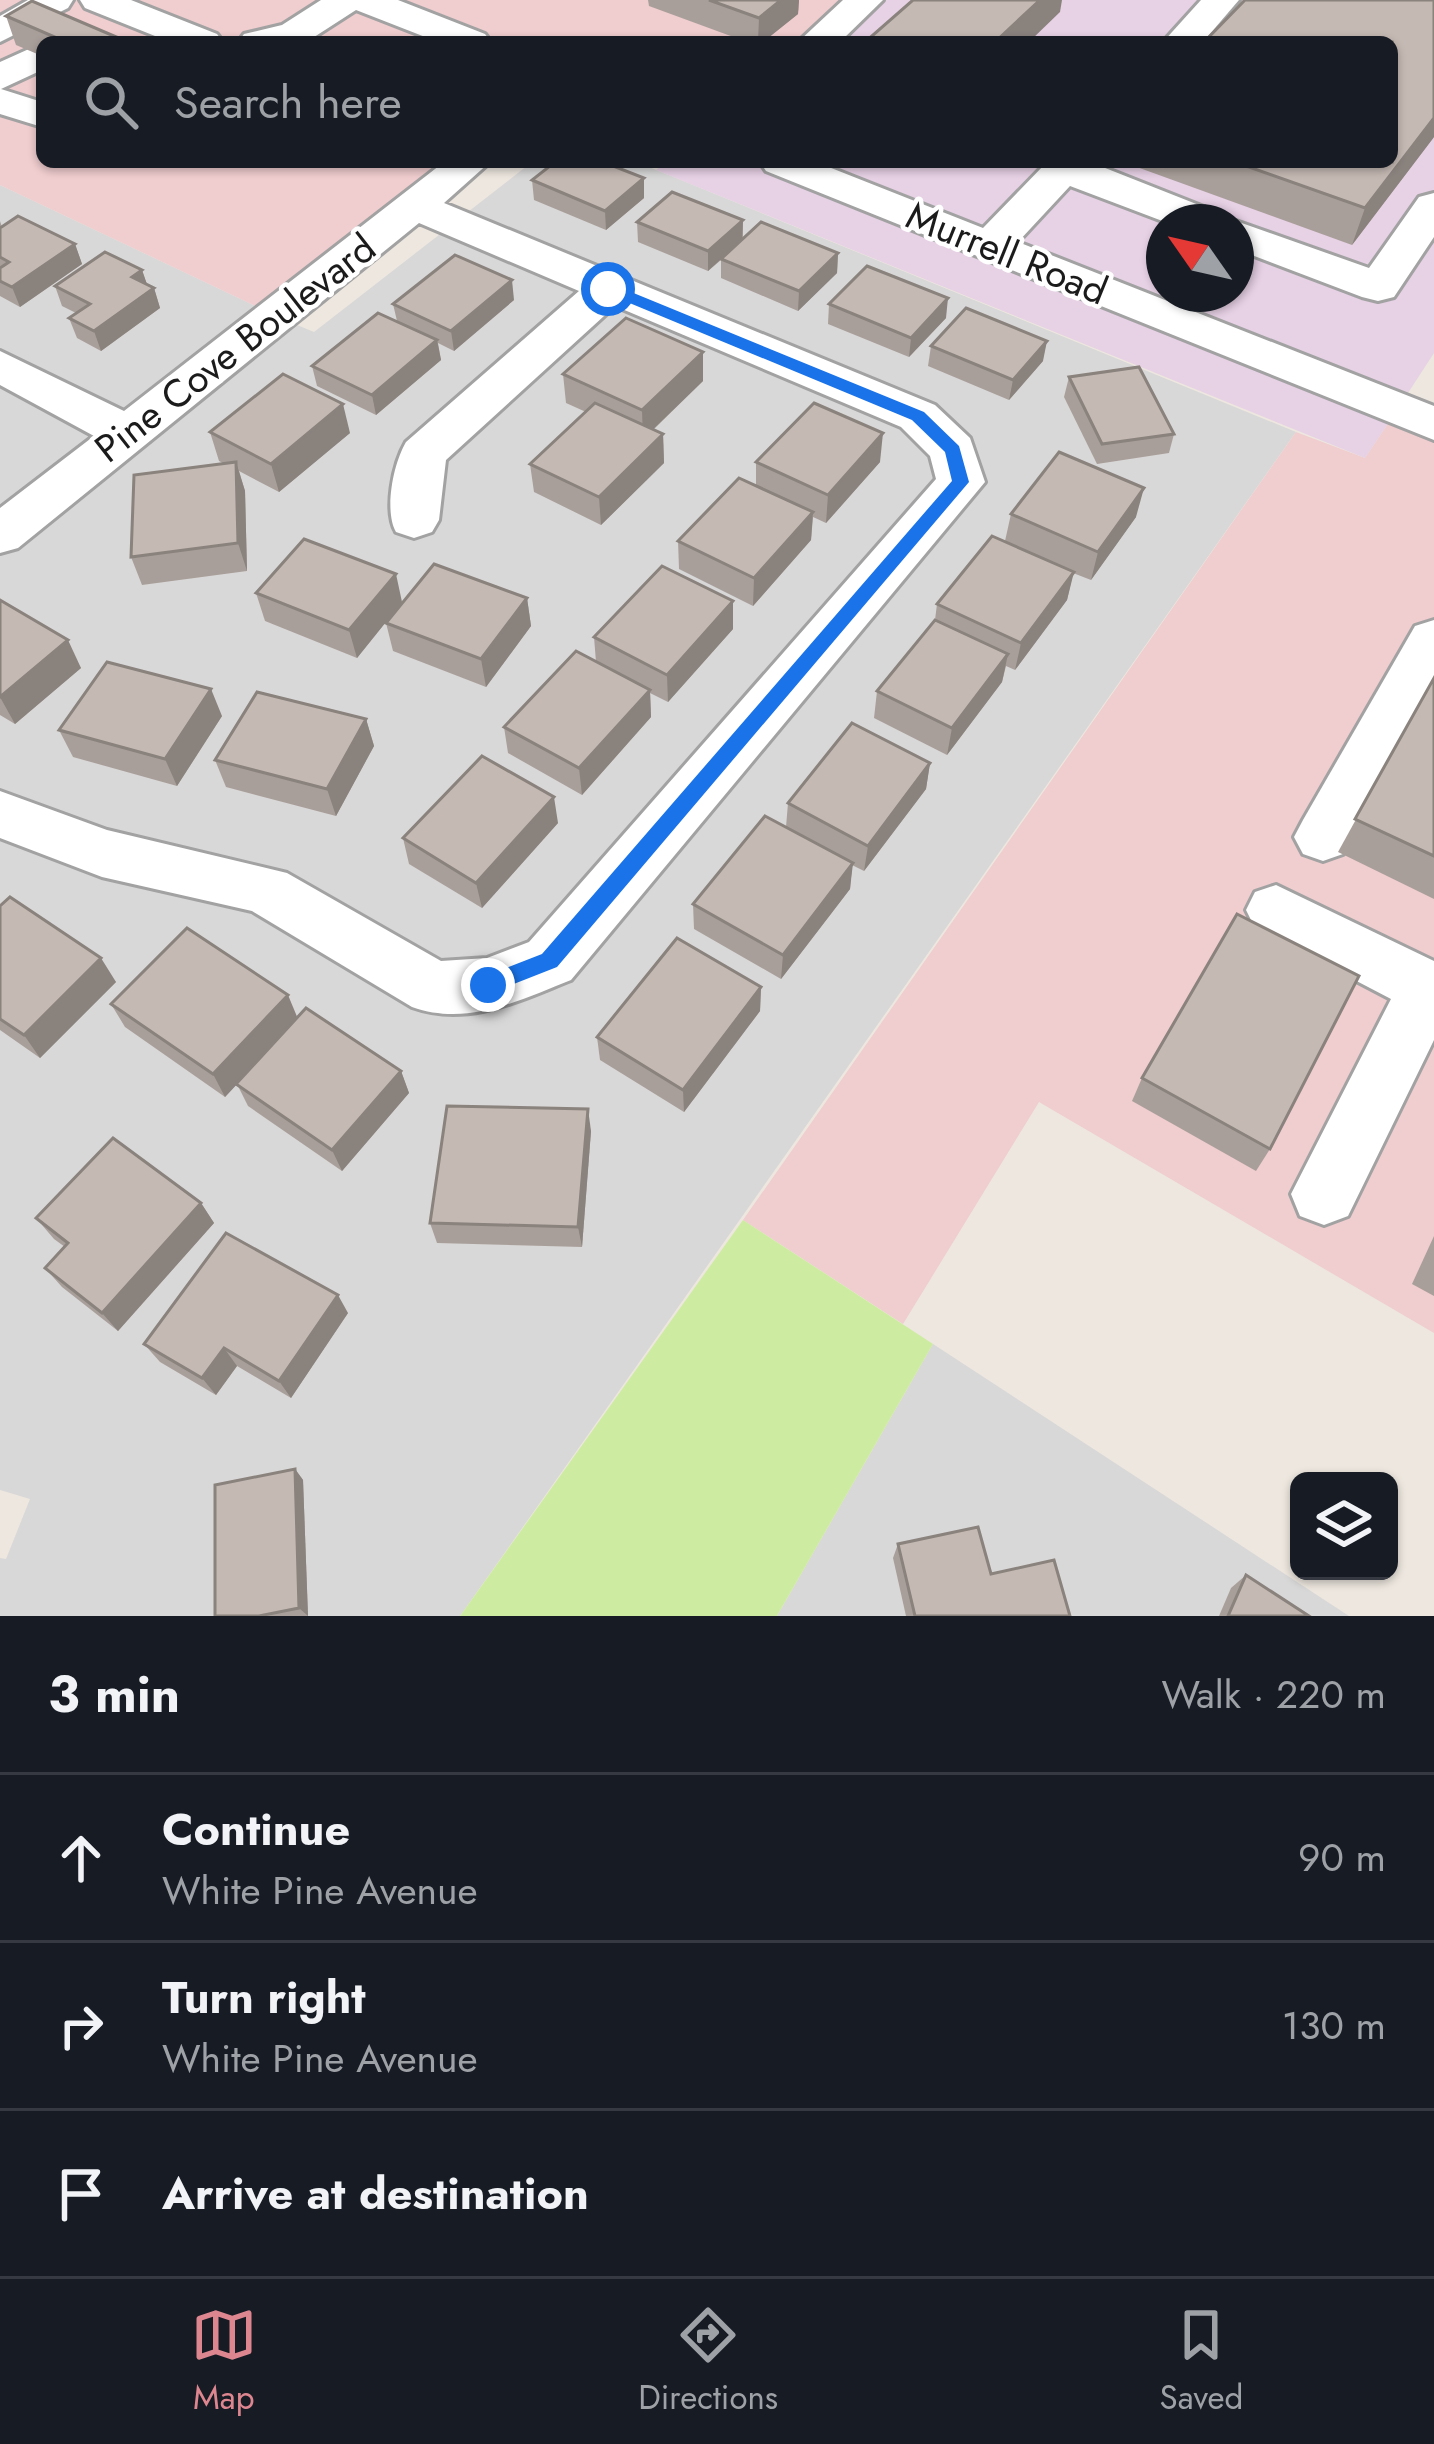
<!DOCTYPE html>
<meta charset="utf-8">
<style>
body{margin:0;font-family:Jost,sans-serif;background:#242831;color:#f1f3f6}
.controls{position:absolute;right:36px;bottom:36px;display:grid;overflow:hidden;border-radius:18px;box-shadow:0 3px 9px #0004}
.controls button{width:108px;height:108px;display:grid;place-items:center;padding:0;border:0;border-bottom:3px solid #363941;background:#171b24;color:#f1f3f6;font:60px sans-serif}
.compass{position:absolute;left:1146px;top:204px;width:108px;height:108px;border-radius:50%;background:#171b24;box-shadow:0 3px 9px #0004;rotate:304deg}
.stop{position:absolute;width:36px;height:36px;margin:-27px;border:9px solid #1a73e8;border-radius:50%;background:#fff}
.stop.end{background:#1a73e8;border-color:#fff;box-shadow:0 3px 12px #0008}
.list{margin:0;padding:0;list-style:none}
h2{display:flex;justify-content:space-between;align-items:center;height:156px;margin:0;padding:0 48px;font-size:51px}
h2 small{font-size:39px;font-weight:400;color:#9ea1a6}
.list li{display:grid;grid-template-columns:78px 1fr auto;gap:36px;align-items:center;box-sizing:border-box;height:168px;padding:0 48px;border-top:3px solid #363941}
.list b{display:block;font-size:45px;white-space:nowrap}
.list p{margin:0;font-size:39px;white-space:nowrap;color:#9ea1a6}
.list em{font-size:39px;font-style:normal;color:#9ea1a6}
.icon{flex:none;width:66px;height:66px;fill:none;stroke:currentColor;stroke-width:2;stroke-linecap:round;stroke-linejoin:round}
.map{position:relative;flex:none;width:1434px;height:1616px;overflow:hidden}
.search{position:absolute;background:#171b24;box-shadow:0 3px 9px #0004;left:36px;right:36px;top:36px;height:132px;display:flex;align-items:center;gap:30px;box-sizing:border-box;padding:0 42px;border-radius:18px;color:#9ea1a6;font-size:45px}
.sheet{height:660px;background:#171b24}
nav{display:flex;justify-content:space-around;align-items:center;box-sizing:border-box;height:168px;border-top:3px solid #363941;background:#171b24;font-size:33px;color:#9ea1a6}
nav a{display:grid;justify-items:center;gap:6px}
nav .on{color:#de8690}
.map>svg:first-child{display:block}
.residential{fill:#d9d8d8}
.commercial{fill:#f0cdcf}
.industrial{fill:#e7d1e5;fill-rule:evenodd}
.grass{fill:#cdeca1}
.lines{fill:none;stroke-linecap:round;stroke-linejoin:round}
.minor-casing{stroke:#a2a2a2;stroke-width:6}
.minor{fill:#fff;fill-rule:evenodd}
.wall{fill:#a99f9a}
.shaded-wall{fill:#8a827d}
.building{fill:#c5b9b3;stroke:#8a827d;stroke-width:3}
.route{fill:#1a73e8}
.labels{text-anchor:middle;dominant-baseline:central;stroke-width:9;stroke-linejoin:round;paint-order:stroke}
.far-street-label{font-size:39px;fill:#1b1b1b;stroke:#fff}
</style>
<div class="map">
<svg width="1434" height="1616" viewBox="0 0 1434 1616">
<rect width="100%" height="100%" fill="#ede7df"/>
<g class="residential">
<polygon points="532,162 637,162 1296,432 460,1616 0,1616 0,1558 6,1559 30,1499 0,1490 0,835 255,908 420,1005 570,974 979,490 973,451 464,215"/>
<polygon points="0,185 262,309 126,416 0,350"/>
<polygon points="444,231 583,291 404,453 392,532 432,535 442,459 614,304 905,424 935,453 940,477 533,944 480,964 441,966 0,790 0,556 290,322 314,332"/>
<polygon points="0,383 100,436 0,515"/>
<polygon points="933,1344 1349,1616 777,1616"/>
</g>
<g class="commercial">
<polygon points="0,0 341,0 447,42 42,42 42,162 449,162 262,309 0,185"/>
<polygon points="391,0 859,0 809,42 498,42"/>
<polygon points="1391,419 1434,436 1434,1333 1039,1102 903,1324 743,1220 1296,432 1365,458"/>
</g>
<g class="industrial">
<path d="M 859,0 L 1434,0 L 1434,353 L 1404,399 L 806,162 L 1392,162 L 1392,42 L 809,42 ZM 1164,222 L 1236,222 L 1236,294 L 1164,294 Z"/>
<polygon points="666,162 753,162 1391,419 1365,458 656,170"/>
</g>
<polygon class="grass" points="743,1220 933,1344 777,1616 460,1616"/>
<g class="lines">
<defs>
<g id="minor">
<polygon points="28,0 73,0 68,8 0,42 0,16"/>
<polygon points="80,0 131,0 217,34 223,42 170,42 85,8"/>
<polygon points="321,0 398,0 485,34 491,42 438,42 356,10 308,41 238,42 244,34 282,25"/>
<polygon points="843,0 883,0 840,42 798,42"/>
<polygon points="1201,0 1239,0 1203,42 1163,42"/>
<polygon points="40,44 42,70 1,89 42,102 42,127 0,114 0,62"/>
<path d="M 444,162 L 490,162 L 444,203 L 935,405 L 970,438 L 985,482 L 571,980 C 520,1000 468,1027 412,1007 L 252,911 L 102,877 L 0,838 L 0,791 L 107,830 L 287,873 L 441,961 L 487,958 L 529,942 L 936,479 L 930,456 L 901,427 L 615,306 L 446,460 L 439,520 L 432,532 L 414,538 L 396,532 C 384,511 393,464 406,442 L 579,291 L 419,223 L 18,548 L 0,553 L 0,508 L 94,436 L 0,385 L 0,351 L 124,411 Z"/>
<polygon points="760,162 816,162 983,228 1047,162 1090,162 1219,213 1225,222 1165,222 1070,186 1018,242 1434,406 1434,440 766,171"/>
<polygon points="1434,193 1434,237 1394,297 1378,301 1362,297 1236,249 1236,222 1232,222 1236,221 1369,268 1419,197"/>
<polygon points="1434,620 1434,688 1343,854 1323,861 1303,854 1294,837 1303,820 1415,626"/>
<polygon points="1276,885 1434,961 1434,1040 1348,1216 1324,1225 1300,1216 1291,1194 1391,999 1255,928 1246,910 1255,892"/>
</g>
</defs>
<use href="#minor" class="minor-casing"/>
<use href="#minor" class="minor"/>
</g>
<g class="wall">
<polygon points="648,0 799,0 798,14 763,42 747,42 649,6"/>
<polygon points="6,16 128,42 42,42 42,56 16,45"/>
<polygon points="1434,137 1352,245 1123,162 1392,162"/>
<polygon points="532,180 644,198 606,230 534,200"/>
<polygon points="743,220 743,239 838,253 837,273 798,311 721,278 721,260 708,271 638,242 637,222"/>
<polygon points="0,221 2,227 75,244 82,264 20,307 0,296"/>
<polygon points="142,270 147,285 154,288 160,308 101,351 77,338 69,318 76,313 62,306 55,286"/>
<polygon points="514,300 454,351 438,343 441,360 376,415 317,386 312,366 397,321 393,304"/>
<polygon points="829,304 946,318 909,357 828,324"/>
<polygon points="931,346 1043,361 1009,400 928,366"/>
<polygon points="703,352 703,381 653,430 663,434 664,463 601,525 534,492 530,464 586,412 566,403 563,374"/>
<polygon points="1069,377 1174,434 1169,453 1097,464 1064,397"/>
<polygon points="210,432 350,433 279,492 239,471 245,491 247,571 142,585 131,557 225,464 219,461"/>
<polygon points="756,462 880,462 826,523 813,517 811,540 753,606 679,569 678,541 756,485"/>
<polygon points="1011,514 1136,517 1091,580 1073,573 1067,600 1015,670 1006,666 1002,682 947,755 874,718 877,691 935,620 937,604 1005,541"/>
<polygon points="256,593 402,602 357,658 265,621"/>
<polygon points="527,598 531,626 486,687 393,651 386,623"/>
<polygon points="0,600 81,668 15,724 0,715"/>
<polygon points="733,629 668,702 650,693 651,717 582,795 508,753 504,727 596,662 594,637"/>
<polygon points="1434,678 1434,899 1338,852"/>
<polygon points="222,716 177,786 73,757 59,730"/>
<polygon points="366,719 374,746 336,816 226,787 215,760"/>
<polygon points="930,763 926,789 864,871 852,865 850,889 781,979 694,929 693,904 786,827 788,803"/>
<polygon points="558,823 482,908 409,864 403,838"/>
<polygon points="0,906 116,982 40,1058 0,1030"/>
<polygon points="761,987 760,1011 684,1112 600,1060 597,1037"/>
<polygon points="111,1004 298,1018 401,1071 409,1093 342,1171 248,1106 237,1084 225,1097 125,1027"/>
<polygon points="1142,1078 1270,1149 1256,1171 1132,1101"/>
<polygon points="591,1131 582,1247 437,1243 430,1223"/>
<polygon points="201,1203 214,1223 118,1331 62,1287 45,1268 65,1247 54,1239 36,1218"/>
<polygon points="1434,1236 1434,1296 1412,1284"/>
<polygon points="348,1313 291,1398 237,1366 216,1395 160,1362 144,1344"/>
<polygon points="295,1469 303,1480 308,1616 215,1616"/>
<polygon points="898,1544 991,1574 1070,1616 906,1616 893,1558"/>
<polygon points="1246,1575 1309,1616 1219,1616 1231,1588"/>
</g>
<g class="shaded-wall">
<polygon points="781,0 799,0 798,14 763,42 758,42 759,18"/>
<polygon points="1040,0 1062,0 1060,12 1029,42 995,42"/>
<polygon points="1434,118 1434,137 1352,245 1365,208"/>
<polygon points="644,178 644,198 606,230 605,211"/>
<polygon points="743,220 742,240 708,271 708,251"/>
<polygon points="75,244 82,264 20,307 12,287"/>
<polygon points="838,253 837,273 798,311 799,291"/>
<polygon points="142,270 149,290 132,277"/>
<polygon points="512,280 514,300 454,351 451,331"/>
<polygon points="154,288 160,308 101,351 94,331"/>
<polygon points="948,298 946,318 909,357 911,338"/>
<polygon points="437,340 441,360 376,415 372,395"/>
<polygon points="1047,341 1043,361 1009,400 1013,380"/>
<polygon points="703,352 703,381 643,439 642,410"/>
<polygon points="343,404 350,433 279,492 271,464"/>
<polygon points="883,433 880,462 826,523 828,495"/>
<polygon points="663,434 664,463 601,525 599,497"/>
<polygon points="236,462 245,491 247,571 238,543"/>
<polygon points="1144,488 1136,517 1091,580 1098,552"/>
<polygon points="813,512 811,540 753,606 754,578"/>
<polygon points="1074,572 1067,600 1015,670 1021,643"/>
<polygon points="396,574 402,602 357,658 349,630"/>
<polygon points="527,598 531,626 486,687 481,659"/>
<polygon points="733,601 733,629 668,702 667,675"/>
<polygon points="68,640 81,668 15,724 0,697"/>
<polygon points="1008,654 1002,682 947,755 952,728"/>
<polygon points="211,689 222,716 177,786 165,759"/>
<polygon points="650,690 651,717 582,795 579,768"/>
<polygon points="366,719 374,746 336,816 327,789"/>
<polygon points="930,763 926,789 864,871 868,846"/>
<polygon points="554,797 558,823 482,908 476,883"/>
<polygon points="853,863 850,889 781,979 783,955"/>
<polygon points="101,958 116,982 40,1058 24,1035"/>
<polygon points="761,987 760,1011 684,1112 683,1090"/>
<polygon points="288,995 298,1019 225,1097 213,1074"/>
<polygon points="401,1071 409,1093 342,1171 332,1150"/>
<polygon points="588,1109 591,1131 582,1247 578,1227"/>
<polygon points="201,1203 214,1223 118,1331 102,1313"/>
<polygon points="338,1295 348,1313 291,1398 279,1381"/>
<polygon points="224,1348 237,1366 216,1395 202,1378"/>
<polygon points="295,1469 303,1480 308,1616 299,1608"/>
</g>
<g class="building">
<polygon points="709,0 781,0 759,18"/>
<polygon points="913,0 1040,0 995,42 865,42"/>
<polygon points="1245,0 1434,0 1434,118 1365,208 1235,162 1392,162 1392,42 1204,42"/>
<polygon points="32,1 128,42 66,42 6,16"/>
<polygon points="555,162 603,162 644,178 605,211 532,180"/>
<polygon points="672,192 743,220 708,251 637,222"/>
<polygon points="18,216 75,244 12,287 0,281 0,268 9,262 0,257 0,228"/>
<polygon points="761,222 838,253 799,291 721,259"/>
<polygon points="105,252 142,270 132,277 154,288 94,331 69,318 90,304 55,286"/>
<polygon points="455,255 512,280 451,331 393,304"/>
<polygon points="867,266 948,298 911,338 829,304"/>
<polygon points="966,308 1047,341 1013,380 931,346"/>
<polygon points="378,313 437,340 372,395 312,366"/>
<polygon points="626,318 703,352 642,410 563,374"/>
<polygon points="1139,367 1174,434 1102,444 1069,377"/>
<polygon points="283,374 343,404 271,464 210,432"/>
<polygon points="595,403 663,434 599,497 530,464"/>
<polygon points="814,403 883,433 828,495 756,462"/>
<polygon points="1059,452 1144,488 1098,552 1011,514"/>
<polygon points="236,462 238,543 131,557 134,475"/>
<polygon points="739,478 813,512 754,578 678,541"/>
<polygon points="992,536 1074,572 1021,643 937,604"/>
<polygon points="304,539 396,574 349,630 256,593"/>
<polygon points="434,564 527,598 481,659 386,623"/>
<polygon points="662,566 733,601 667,675 594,637"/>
<polygon points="0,600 68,640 0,697"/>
<polygon points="935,620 1008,654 952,728 877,691"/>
<polygon points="576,651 650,690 579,768 504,727"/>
<polygon points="107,662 211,689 165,759 59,730"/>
<polygon points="1434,678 1434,856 1355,819"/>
<polygon points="257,692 366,719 327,789 215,760"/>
<polygon points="852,723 930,763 868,846 788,803"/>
<polygon points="482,756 554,797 476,883 403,838"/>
<polygon points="765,816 853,863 783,955 693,904"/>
<polygon points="10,897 101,958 24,1035 0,1019 0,906"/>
<polygon points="1237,914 1359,976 1270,1149 1142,1078"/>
<polygon points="187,928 288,995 213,1074 111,1004"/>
<polygon points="677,938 761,987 683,1090 597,1037"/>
<polygon points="306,1008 401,1071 332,1150 236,1084"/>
<polygon points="447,1106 588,1109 578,1227 430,1223"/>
<polygon points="113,1138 201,1203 102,1313 45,1268 68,1243 36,1218"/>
<polygon points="226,1233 338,1295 279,1381 224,1348 202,1378 144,1344"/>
<polygon points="295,1469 299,1608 259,1616 215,1616 215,1485"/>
<polygon points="978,1527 991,1574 1054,1560 1070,1616 915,1616 898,1544"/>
<polygon points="1246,1575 1309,1616 1228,1616"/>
</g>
<polygon class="route" points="603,285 614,285 924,412 959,446 969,482 557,967 488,994 477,985 480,978 542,954 952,481 945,452 912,420 603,292"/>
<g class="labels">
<g class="far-street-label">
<text transform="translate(1007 253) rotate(22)">Murrell Road</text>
<text transform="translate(235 348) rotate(-38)">Pine Cove Boulevard</text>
</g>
</g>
</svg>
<div class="controls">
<button><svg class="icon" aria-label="layers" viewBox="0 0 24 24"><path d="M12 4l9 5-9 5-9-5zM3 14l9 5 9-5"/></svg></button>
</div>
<svg class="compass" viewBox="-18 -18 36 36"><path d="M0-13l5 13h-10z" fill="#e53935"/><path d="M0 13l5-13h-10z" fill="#9ea1a6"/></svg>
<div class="stop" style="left:608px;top:289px"></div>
<div class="stop end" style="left:488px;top:985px"></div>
<div class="search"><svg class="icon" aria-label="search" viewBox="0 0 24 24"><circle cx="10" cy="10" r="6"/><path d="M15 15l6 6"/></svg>Search here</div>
</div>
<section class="sheet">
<h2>3 min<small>Walk · 220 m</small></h2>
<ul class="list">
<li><svg class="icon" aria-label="ahead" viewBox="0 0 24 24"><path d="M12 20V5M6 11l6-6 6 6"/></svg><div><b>Continue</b><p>White Pine Avenue</p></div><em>90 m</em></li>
<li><svg class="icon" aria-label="right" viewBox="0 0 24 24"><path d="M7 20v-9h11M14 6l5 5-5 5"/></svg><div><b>Turn right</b><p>White Pine Avenue</p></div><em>130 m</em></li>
<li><svg class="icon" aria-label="arrive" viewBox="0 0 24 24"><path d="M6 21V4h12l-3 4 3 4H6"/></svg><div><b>Arrive at destination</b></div></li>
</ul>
</section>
<nav>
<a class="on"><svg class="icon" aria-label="map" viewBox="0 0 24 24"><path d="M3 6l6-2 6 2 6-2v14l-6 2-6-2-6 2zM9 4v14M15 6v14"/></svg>Map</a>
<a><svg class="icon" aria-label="directions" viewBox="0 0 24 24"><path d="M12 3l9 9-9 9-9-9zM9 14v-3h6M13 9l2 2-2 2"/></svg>Directions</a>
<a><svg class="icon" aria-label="saved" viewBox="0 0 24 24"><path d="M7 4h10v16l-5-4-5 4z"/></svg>Saved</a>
</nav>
